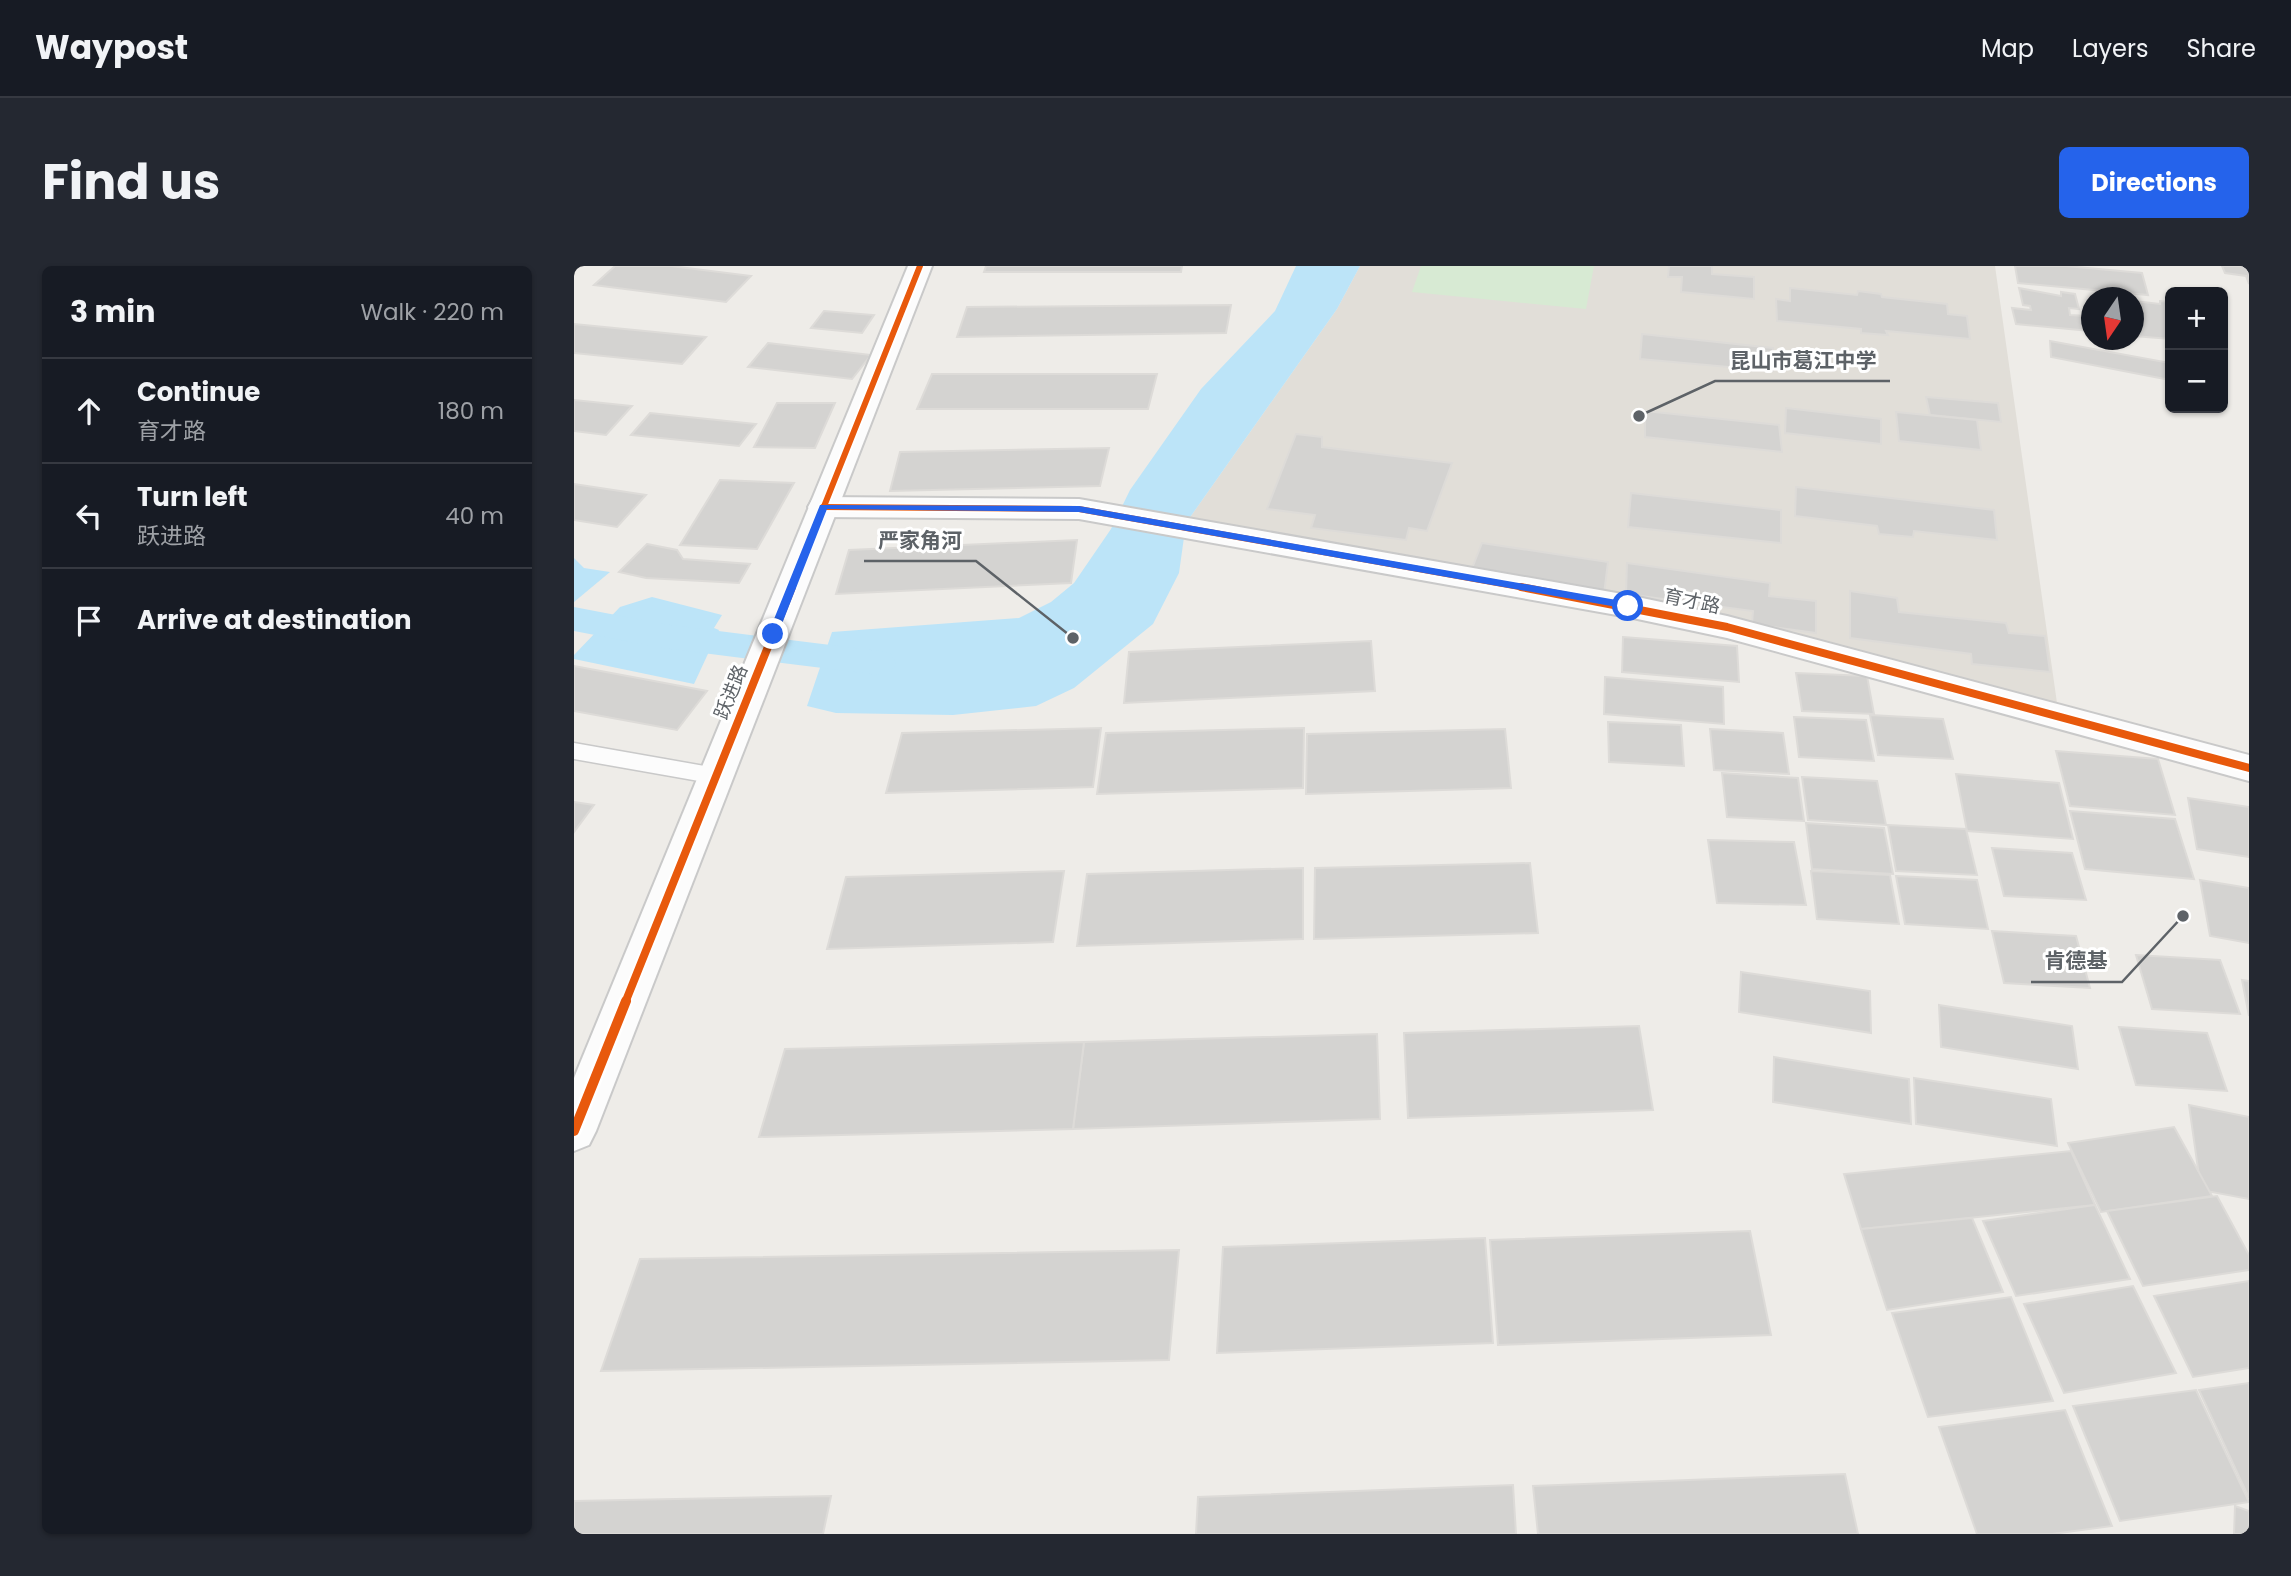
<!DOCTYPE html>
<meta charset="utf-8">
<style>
body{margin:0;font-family:Poppins,"Noto Sans SC",sans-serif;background:#242831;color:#f1f3f6}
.controls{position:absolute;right:21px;top:21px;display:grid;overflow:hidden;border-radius:10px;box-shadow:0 2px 5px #0004}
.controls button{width:63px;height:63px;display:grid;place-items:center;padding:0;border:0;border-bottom:2px solid #363941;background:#171b24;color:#f1f3f6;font:35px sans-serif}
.compass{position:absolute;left:1507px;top:21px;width:63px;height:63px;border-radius:50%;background:#171b24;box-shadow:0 2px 5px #0004;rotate:193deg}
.stop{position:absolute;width:21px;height:21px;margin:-16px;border:5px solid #2563eb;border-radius:50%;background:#fff}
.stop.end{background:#2563eb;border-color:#fff;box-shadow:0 2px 7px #0008}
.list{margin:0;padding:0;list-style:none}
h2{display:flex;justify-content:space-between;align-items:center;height:91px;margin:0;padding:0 28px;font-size:30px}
h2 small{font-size:23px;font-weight:400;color:#9ea1a6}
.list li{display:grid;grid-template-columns:46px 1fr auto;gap:21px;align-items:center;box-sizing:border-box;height:105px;padding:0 28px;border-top:2px solid #363941}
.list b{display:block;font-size:26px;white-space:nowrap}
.list p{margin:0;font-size:23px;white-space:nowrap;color:#9ea1a6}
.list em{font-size:23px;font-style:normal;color:#9ea1a6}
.icon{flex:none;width:38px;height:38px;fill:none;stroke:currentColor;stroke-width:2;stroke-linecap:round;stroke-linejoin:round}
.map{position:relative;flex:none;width:1675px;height:1268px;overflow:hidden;border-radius:10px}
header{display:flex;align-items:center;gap:42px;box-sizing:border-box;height:98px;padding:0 35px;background:#171b24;border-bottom:2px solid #363941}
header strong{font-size:33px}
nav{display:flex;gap:38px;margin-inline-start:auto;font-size:24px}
.intro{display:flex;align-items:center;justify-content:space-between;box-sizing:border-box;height:168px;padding:0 42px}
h1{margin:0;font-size:49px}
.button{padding:18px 32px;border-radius:10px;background:#2563eb;color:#fff;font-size:24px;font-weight:700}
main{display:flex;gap:42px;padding:0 42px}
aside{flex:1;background:#171b24;border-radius:10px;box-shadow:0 2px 5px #0004}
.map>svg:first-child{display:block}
.education{fill:#e1ded8}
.green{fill:#d7ead3}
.water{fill:#bce4f8}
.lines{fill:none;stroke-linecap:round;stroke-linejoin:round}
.canal{fill:#bce4f8;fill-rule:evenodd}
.building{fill:#d4d3d1;stroke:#dddbd8;stroke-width:2}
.service-casing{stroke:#c9c9c9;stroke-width:3}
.minor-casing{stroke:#c9c9c9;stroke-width:4}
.tertiary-casing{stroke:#c9c9c9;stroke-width:4}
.service{fill:#fcfcfc;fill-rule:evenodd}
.minor{fill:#fcfcfc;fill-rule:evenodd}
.tertiary{fill:#fcfcfc;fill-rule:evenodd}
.cycleway-far2-casing{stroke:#fff;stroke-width:10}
.cycleway-far1-casing{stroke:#fff;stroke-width:12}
.cycleway-casing{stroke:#fff;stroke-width:15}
.cycleway-far2{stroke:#e8590c;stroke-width:6}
.cycleway-far1{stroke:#e8590c;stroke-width:8}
.cycleway{stroke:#e8590c;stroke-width:10}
.route{fill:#2563eb}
.labels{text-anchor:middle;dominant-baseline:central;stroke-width:6;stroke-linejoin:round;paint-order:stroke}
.street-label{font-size:19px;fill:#5d6267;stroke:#fff}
.leader{fill:none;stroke:#5d6267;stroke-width:2.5}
.callout-dot{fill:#5d6267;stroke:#fff;stroke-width:2.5}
.callout-label{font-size:21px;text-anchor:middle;font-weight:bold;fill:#5d6267;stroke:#fff;stroke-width:6;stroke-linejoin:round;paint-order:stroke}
</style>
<header>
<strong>Waypost</strong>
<nav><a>Map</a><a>Layers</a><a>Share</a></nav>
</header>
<div class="intro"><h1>Find us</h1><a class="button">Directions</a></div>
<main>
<aside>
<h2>3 min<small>Walk · 220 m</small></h2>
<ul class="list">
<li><svg class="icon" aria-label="ahead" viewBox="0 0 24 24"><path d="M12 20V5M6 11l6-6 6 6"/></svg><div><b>Continue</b><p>育才路</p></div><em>180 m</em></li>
<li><svg class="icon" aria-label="left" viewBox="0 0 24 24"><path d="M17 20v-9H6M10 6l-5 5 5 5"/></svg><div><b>Turn left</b><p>跃进路</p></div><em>40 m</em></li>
<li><svg class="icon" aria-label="arrive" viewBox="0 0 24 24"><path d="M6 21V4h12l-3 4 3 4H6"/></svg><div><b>Arrive at destination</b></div></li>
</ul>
</aside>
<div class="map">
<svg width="1675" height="1268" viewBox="0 0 1675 1268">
<rect width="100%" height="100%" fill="#eeece8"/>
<polygon class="education" points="786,0 1421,0 1483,437 1205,366 612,257 763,43"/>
<polygon class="green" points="847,0 1020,0 1012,43 838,26"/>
<g class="water">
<polygon points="722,0 786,0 763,43 612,257 605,307 579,358 500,422 462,440 379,449 262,447 233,440 258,366 445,352 477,336 500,317 537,263 556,224 627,123 701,45"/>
<polygon points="0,292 10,302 36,306 0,336"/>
<polygon points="78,331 148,349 140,362 145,364 120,418 0,393 0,389 46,341"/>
</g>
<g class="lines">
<polygon class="canal" points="0,341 89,358 305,385 317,388 322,397 317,406 305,409 89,382 0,365"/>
</g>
<g class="building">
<polygon points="41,0 97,0 177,10 152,36 20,19"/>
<polygon points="412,0 608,0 607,6 410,6"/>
<polygon points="1095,0 1138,0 1138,8 1180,11 1180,33 1107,26 1108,11 1094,11"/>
<polygon points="1441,0 1492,0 1568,7 1574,29 1444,17"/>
<polygon points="1648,0 1675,0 1675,18 1672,10 1651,7"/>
<polygon points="1216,22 1283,29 1284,25 1307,28 1308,31 1373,38 1374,48 1393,50 1396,73 1312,65 1314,69 1287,67 1287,63 1203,55 1202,33 1216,35"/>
<polygon points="1445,22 1487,30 1487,26 1501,28 1505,43 1495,42 1496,49 1513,50 1517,65 1442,58 1438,42 1457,44 1456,40 1449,39"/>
<polygon points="1560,35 1586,38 1586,35 1596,36 1596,73 1560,70"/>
<polygon points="657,39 652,67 383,71 393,41"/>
<polygon points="250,45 300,49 288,67 237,62"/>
<polygon points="0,58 132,71 108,98 0,87"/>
<polygon points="1068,68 1199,82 1199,105 1066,93"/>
<polygon points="1476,75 1596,97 1596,114 1477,91"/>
<polygon points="194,77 297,89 278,113 174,101"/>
<polygon points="358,108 583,108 574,143 343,143"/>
<polygon points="1352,131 1424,137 1427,156 1356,149"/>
<polygon points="0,134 58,140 32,169 0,165"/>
<polygon points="203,137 261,137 241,182 180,181"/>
<polygon points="1212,142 1307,153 1307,178 1211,167"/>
<polygon points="1071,145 1205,159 1208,186 1071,171"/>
<polygon points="1322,146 1403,154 1407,184 1325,175"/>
<polygon points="76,147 182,158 165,180 57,169"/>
<polygon points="722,168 748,171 748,181 878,197 853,265 835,262 832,274 737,262 741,249 693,243"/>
<polygon points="535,182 526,220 316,225 326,186"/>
<polygon points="146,214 220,217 183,283 106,279"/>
<polygon points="0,218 72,229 43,261 0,254"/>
<polygon points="1222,221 1420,244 1423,274 1340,265 1339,271 1305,268 1303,260 1221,250"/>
<polygon points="1057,227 1207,244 1207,277 1054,261"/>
<polygon points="503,274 497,317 262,328 275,284"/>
<polygon points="908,277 1034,296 1030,328 897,305"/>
<polygon points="73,278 103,284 109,293 176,298 165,317 72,312 45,306"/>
<polygon points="1053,297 1196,317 1195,330 1242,335 1242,367 1178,358 1179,345 1052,328"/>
<polygon points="1276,325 1323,332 1325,346 1432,357 1435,367 1471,370 1476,406 1398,398 1397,388 1276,372"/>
<polygon points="1049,371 1163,380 1165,416 1048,406"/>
<polygon points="797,375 801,425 550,437 555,386"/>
<polygon points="0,400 133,425 103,464 0,445"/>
<polygon points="1222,407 1293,410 1300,448 1228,445"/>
<polygon points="1031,411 1149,421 1150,458 1030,448"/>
<polygon points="1296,449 1369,453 1379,493 1304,489"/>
<polygon points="1220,451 1292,454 1300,495 1225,491"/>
<polygon points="1034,456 1107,459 1110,500 1035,496"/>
<polygon points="527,462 519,521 312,527 328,467"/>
<polygon points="730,462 729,522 523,528 532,467"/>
<polygon points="931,463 937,522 732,528 733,468"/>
<polygon points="1136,463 1209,467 1215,508 1140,504"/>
<polygon points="1482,485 1584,493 1601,549 1496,540"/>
<polygon points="1148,507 1224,512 1230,555 1153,551"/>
<polygon points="1382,508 1485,517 1499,573 1393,565"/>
<polygon points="1228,511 1303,515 1312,559 1234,554"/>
<polygon points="1614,532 1675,541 1675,591 1623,583"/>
<polygon points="0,536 20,539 0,566"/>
<polygon points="1496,545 1601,553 1620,613 1511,603"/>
<polygon points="1232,557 1310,562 1319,608 1238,603"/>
<polygon points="1314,559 1392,563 1403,609 1322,605"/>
<polygon points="1134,574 1220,576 1232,639 1143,637"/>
<polygon points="1418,582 1498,587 1512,634 1430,630"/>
<polygon points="956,597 964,667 740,673 741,602"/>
<polygon points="729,602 729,673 503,680 513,608"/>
<polygon points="490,605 479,676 253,683 272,611"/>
<polygon points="1237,605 1316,609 1325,658 1243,653"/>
<polygon points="1322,610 1403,614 1414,663 1331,658"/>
<polygon points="1626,614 1675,622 1675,677 1636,670"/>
<polygon points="1418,665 1502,670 1516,722 1430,717"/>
<polygon points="1562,689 1646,694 1666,748 1578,743"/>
<polygon points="1167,706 1296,725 1297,767 1165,746"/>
<polygon points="1668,714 1675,715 1675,750"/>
<polygon points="1365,739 1498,760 1504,803 1367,781"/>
<polygon points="1065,760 1079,844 834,852 830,767"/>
<polygon points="1545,761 1633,767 1653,825 1562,819"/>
<polygon points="803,768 806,853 499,863 510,776"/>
<polygon points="510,776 499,863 185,871 211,783"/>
<polygon points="1200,791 1335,813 1337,858 1199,836"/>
<polygon points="1340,812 1477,833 1483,880 1342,858"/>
<polygon points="1615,839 1675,851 1675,933 1627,924"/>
<polygon points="1600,861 1638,930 1527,946 1494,877"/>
<polygon points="1497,885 1521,939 1287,963 1270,908"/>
<polygon points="1643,930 1675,989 1675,1004 1569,1020 1533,945"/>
<polygon points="1521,939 1556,1013 1442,1030 1409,955"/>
<polygon points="1398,952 1429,1026 1313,1044 1287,963"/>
<polygon points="1176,965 1197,1069 924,1079 916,974"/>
<polygon points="911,972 919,1077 643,1087 649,981"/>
<polygon points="605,984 595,1094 27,1105 66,993"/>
<polygon points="1675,1015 1675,1102 1619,1111 1580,1030"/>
<polygon points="1559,1020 1602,1107 1490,1127 1450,1038"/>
<polygon points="1437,1031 1479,1135 1354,1151 1318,1047"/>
<polygon points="1675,1117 1675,1232 1625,1124"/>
<polygon points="1622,1124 1675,1236 1546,1255 1499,1140"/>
<polygon points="1491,1144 1538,1260 1478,1268 1403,1268 1365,1161"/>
<polygon points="1271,1208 1284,1268 964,1268 959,1220"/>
<polygon points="939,1219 942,1268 622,1268 624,1231"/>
<polygon points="257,1230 249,1268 0,1268 0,1235"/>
<polygon points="1661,1240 1675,1245 1675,1268 1660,1268"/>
</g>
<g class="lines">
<defs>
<polygon id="service" points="0,477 142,502 149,504 153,510 149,516 142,518 0,493"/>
<polygon id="minor" points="249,231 505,233 1054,329 1153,350 1675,489 1675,515 1153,372 1054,351 505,253 249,251 238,248 234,241 238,234"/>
<polygon id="tertiary" points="334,0 358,0 22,865 15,879 0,885 0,812"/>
</defs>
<use href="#service" class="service-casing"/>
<use href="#minor" class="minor-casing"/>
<use href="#tertiary" class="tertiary-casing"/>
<use href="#service" class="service"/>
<use href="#minor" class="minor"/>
<use href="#tertiary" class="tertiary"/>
<defs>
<g id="cycleway-far2">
<polyline points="249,241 505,243 957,323"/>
<polyline points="217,323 346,0"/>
</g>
<g id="cycleway-far1">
<polyline points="947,321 1153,361 1675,502"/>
<polyline points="51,737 218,321"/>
</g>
<polyline id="cycleway" points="0,865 52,735"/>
</defs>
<use href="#cycleway-far2" class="cycleway-far2-casing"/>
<use href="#cycleway-far1" class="cycleway-far1-casing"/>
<use href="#cycleway" class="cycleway-casing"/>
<use href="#cycleway-far2" class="cycleway-far2"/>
<use href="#cycleway-far1" class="cycleway-far1"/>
<use href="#cycleway" class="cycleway"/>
</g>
<polygon class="route" points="246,239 505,240 1054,336 1058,340 1054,343 505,246 253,243 204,368 196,370 194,368"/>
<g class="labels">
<g class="street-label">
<text transform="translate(1118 335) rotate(12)">育才路</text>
<text transform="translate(157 426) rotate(-68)">跃进路</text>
</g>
</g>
<path class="leader" d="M1065 150L1141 115H1316M499 372L402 295H290M1609 650L1548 716H1457"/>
<g class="callout-dot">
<circle cx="1065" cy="150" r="7"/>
<circle cx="499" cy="372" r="7"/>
<circle cx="1609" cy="650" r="7"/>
</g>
<g class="callout-label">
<text x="1229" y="102">昆山市葛江中学</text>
<text x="346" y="282">严家角河</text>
<text x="1502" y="702">肯德基</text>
</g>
</svg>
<div class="controls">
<button>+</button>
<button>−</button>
</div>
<svg class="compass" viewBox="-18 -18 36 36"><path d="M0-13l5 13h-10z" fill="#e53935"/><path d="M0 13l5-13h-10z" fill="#9ea1a6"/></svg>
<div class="stop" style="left:1054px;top:340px"></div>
<div class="stop end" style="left:199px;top:368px"></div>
</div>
</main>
